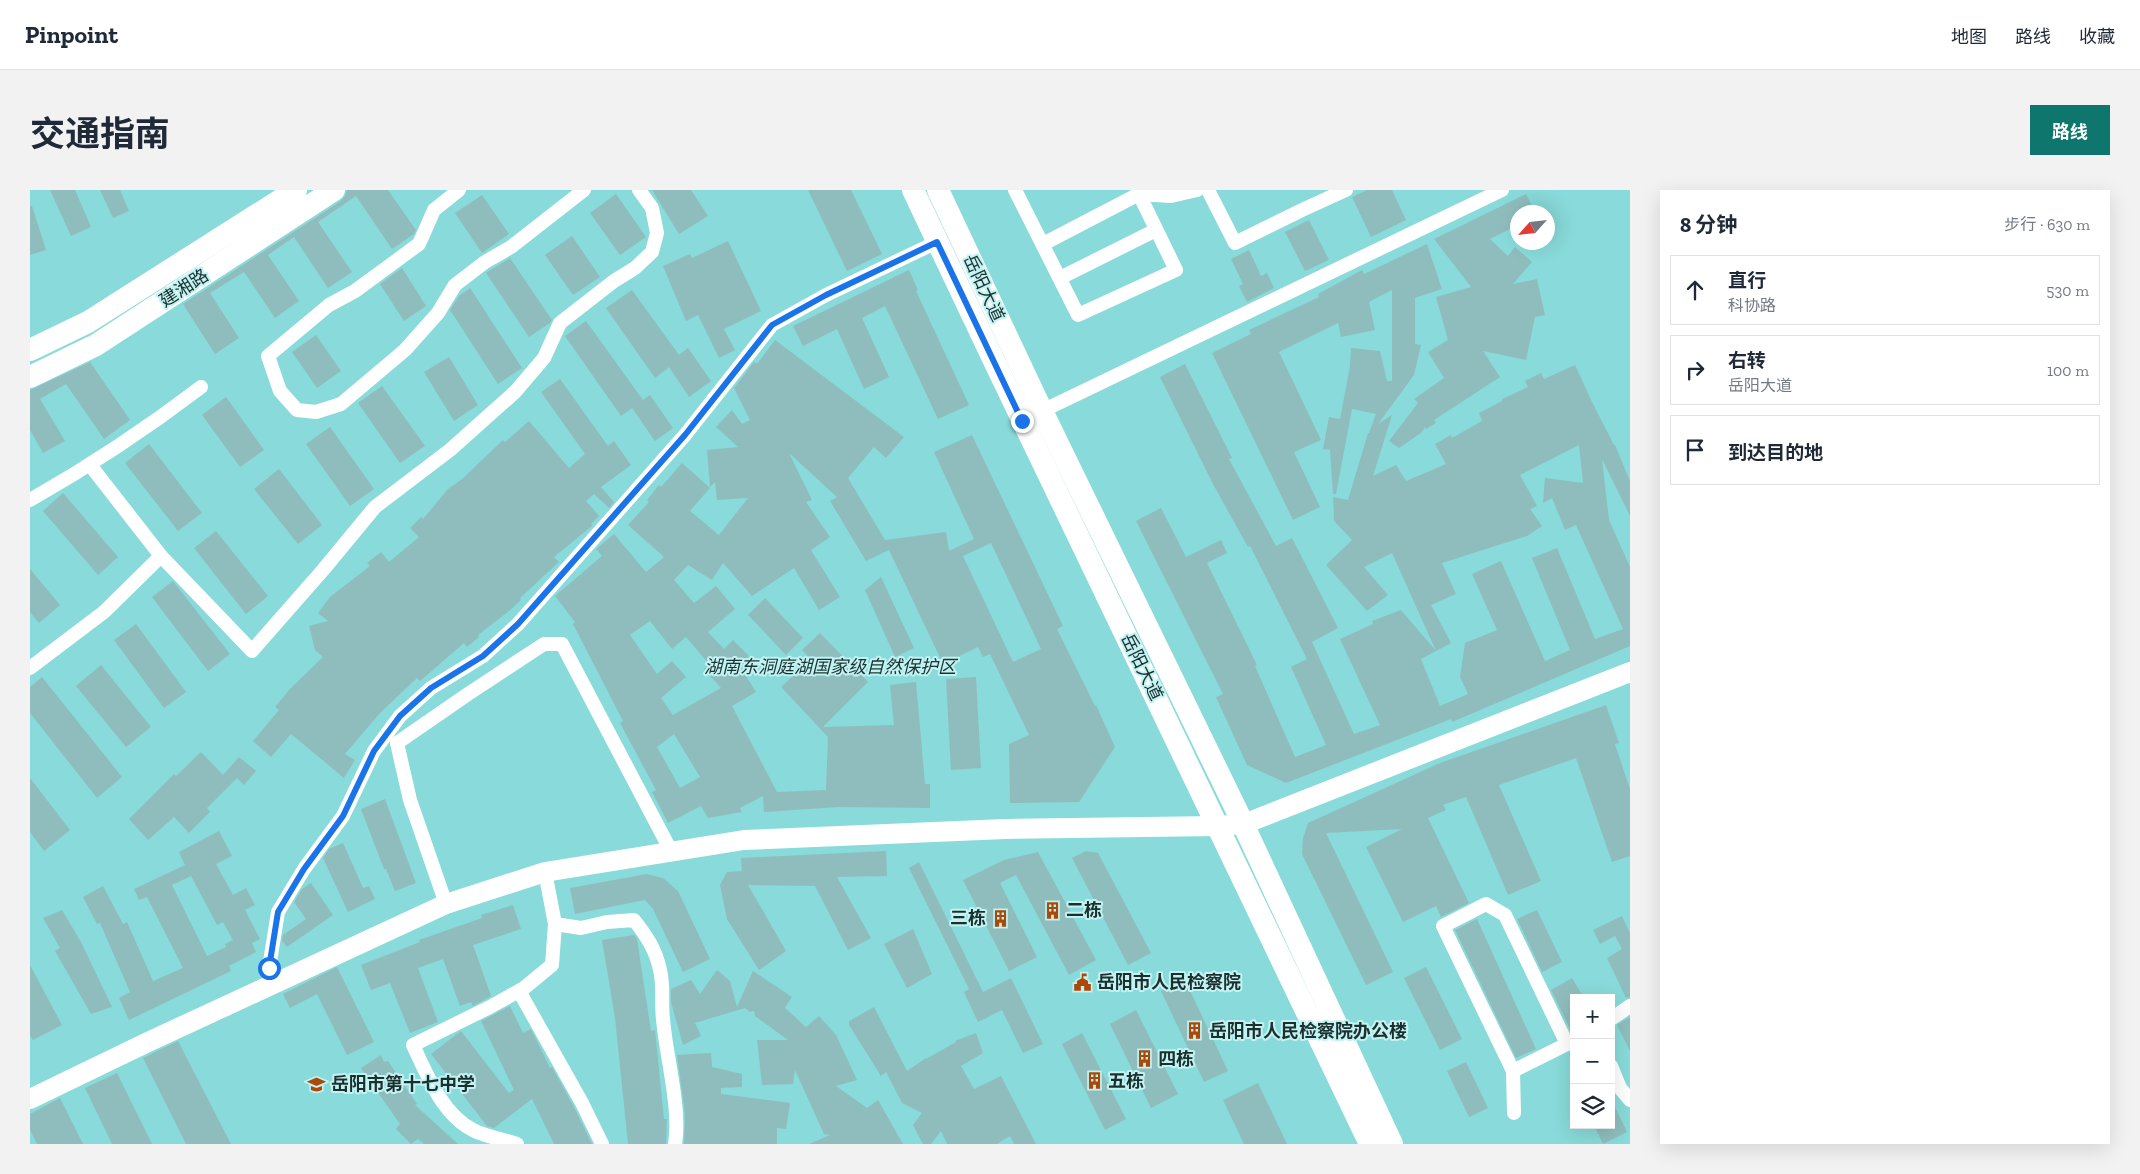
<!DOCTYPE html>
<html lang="zh">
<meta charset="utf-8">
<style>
body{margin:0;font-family:"Zilla Slab","Noto Sans SC",serif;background:#f2f2f3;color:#1f2937}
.controls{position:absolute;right:15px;bottom:15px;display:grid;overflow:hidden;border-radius:0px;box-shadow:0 5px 20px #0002}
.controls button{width:45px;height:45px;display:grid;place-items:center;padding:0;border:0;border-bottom:1px solid #e0e1e3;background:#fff;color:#1f2937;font:25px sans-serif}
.compass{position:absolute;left:1480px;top:15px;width:45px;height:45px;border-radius:50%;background:#fff;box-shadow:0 5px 20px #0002;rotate:243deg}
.stop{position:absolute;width:15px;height:15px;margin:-11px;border:4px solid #1a73e8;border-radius:50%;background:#fff}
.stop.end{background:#1a73e8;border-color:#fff;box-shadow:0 1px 5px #0008}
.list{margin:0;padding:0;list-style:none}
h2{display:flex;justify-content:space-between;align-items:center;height:65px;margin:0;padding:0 20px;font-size:21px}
h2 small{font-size:16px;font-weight:400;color:#747a83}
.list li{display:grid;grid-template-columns:32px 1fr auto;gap:15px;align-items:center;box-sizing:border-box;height:70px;margin:0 10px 10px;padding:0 10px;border:1px solid #e0e1e3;border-radius:0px}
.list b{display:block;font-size:19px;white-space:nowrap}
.list p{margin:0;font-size:16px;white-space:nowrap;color:#747a83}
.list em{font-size:16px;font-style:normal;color:#747a83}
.icon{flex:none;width:28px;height:28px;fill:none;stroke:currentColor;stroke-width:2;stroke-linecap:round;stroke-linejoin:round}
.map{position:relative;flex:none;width:1600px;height:954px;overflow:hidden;border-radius:0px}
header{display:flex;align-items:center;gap:30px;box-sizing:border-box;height:70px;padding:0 25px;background:#fff;border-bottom:1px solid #e0e1e3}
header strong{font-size:24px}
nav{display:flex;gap:28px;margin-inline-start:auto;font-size:18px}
.intro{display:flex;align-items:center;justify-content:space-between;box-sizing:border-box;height:120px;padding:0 30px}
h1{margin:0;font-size:35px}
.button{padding:12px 22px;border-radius:0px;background:#0f766e;color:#fff;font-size:18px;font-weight:700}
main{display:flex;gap:30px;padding:0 30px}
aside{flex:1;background:#fff;border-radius:0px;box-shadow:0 5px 20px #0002}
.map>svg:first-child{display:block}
.green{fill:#89dada;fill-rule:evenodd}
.building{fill:#8fbdbd;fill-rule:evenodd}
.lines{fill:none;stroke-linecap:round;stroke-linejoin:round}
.street{stroke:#fff;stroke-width:14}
.secondary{stroke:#fff;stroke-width:20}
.primary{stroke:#fff;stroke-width:22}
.route{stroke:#1a73e8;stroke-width:6}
.labels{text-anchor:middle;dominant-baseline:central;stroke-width:4;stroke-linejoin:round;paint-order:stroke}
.street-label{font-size:18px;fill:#1c2f2f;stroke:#c2f3f2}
.park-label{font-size:18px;font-style:italic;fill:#1b3333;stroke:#c2f3f2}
.poi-label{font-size:18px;font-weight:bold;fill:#1c2f2f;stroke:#c2f3f2;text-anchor:start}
</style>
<header>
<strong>Pinpoint</strong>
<nav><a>地图</a><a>路线</a><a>收藏</a></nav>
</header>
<div class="intro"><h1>交通指南</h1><a class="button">路线</a></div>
<main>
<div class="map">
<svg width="1600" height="954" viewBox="0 0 1600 954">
<rect width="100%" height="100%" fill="#c2f3f2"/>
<path class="green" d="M 0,0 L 1600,0 L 1600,954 L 0,954 ZM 1488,22 L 1518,22 L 1518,52 L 1488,52 ZM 1544,808 L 1581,808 L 1581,935 L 1544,935 Z"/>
<g class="building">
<polygon points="20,0 45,0 61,37 41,46"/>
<polygon points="70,0 90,0 99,21 83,28"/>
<polygon points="317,0 358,0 386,40 384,44 362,59 326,6 288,32 322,82 298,98 264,47 238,65 269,111 245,128 214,82 180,103 209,148 185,164 153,114 311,11 315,6"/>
<polygon points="622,0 661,0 678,26 649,44"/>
<polygon points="778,0 821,0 852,64 817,81"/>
<polygon points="1337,0 1362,0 1376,30 1341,47 1322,7"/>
<polygon points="586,4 616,47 590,65 560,23"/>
<polygon points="1496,4 1505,22 1488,22 1488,35 1460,49 1478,66 1485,57 1502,72 1483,94 1507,89 1515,125 1505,127 1496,170 1453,161 1470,187 1404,230 1406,233 1396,239 1395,237 1391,243 1369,258 1359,251 1388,213 1384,209 1414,188 1398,162 1418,150 1406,107 1441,97 1404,49"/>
<polygon points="452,5 479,44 452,63 425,23"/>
<polygon points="0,16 2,16 16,60 0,65"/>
<polygon points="1279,30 1299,70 1275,81 1255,42"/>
<polygon points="542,46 570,87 543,105 515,65"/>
<polygon points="698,51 731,121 694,139 705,160 689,168 668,125 656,131 633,76 660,64 662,68"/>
<polygon points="1397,54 1412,99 1385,108 1385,154 1391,155 1384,185 1348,234 1362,225 1343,286 1366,275 1376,291 1416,274 1405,254 1421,245 1422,248 1452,231 1449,223 1472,211 1472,209 1498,197 1495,191 1511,183 1514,189 1545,175 1562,212 1584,255 1585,255 1600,291 1600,326 1572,269 1579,330 1600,377 1600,456 1422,532 1421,529 1256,593 1217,575 1186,507 1193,504 1106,331 1131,318 1156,367 1191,350 1197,363 1177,373 1227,475 1225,476 1265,567 1296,555 1261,477 1277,469 1220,356 1218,357 1183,294 1130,187 1155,174 1202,268 1199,269 1246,356 1262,348 1308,438 1282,452 1324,544 1350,535 1310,449 1343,434 1342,431 1371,420 1406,461 1391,469 1410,516 1438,504 1430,487 1435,453 1467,440 1442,384 1471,371 1515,471 1540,460 1502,368 1527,358 1565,449 1593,439 1546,335 1535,340 1522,308 1513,313 1515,288 1553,293 1549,255 1490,285 1507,316 1500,319 1512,336 1497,346 1412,373 1426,404 1401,415 1421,453 1406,461 1362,363 1334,377 1358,405 1337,421 1296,375 1322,350 1304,331 1303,307 1318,310 1338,243 1339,243 1346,224 1322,219 1306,304 1303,304 1300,260 1293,259 1299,227 1310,229 1320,176 1321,158 1350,161 1357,191 1362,191 1362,100 1339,112 1345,140 1311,147 1308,133 1249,162 1291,250 1264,262 1290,317 1263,330 1182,163 1221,144 1219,140 1289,107 1288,104 1332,80 1334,84"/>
<polygon points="1219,60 1231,86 1237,83 1244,98 1217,112 1209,96 1213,94 1201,69"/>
<polygon points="480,68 522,130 520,133 499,147 456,83"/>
<polygon points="372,78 396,116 374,131 350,94"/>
<polygon points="879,80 888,100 886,101 939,215 908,229 855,116 832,128 859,187 834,199 807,139 773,156 763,136"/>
<polygon points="440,98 492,178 468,194 420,120 429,106"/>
<polygon points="602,100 649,165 658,158 681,191 659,207 639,177 625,188 576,118"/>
<polygon points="556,131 613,210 620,205 643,238 625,251 602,218 591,226 535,146"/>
<polygon points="286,145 311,181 287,198 262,162"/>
<path d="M 745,150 L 874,247 L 856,268 L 844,257 L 818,288 L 855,350 L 916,342 L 919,361 L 944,349 L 904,262 L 942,245 L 1033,436 L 1027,439 L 1065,516 L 1066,515 L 1085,557 L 1049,612 L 980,613 L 979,554 L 999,545 L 960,464 L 953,467 L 948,457 L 913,474 L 859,360 L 836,371 L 800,311 L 807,307 L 759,263 L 782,310 L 776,312 L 800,347 L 781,360 L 810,407 L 789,420 L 764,378 L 722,406 L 693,373 L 682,390 L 658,375 L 644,390 L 664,413 L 686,396 L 705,419 L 678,442 L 694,459 L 703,450 L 719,466 L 709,475 L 726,502 L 702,516 L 747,602 L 796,600 L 798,547 L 751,497 L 781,469 L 772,460 L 790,443 L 838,492 L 793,537 L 864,535 L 860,495 L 886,492 L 895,594 L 900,594 L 900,618 L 809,617 L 734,622 L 733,606 L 710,618 L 712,622 L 678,628 L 671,616 L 638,633 L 622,602 L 626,600 L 590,533 L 593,531 L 543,434 L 545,432 L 525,406 L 572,366 L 566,359 L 584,344 L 616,382 L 634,367 L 598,335 L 619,312 L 617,310 L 629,295 L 631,297 L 652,273 L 680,298 L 660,321 L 689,345 L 718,308 L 687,310 L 685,292 L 680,297 L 677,260 L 708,257 L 686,237 L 702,220 L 712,234 L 720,230 L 704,198 L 724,172 L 727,174 ZM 961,353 L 1011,459 L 983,472 L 933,366 ZM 620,431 L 642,459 L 656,447 L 679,474 L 674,479 L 691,498 L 643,525 L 631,508 L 656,487 L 642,471 L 627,484 L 600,445 ZM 644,544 L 670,587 L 650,598 L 627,557 Z"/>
<polygon points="419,167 448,215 424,231 394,182"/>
<polygon points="60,172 100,230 74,249 36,194 10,209 35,251 13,263 0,240 0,200"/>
<polygon points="530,189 578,256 584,251 601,275 571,297 584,312 579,318 564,304 556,311 569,326 561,334 562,336 524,367 529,372 490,408 491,410 479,421 448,445 449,447 437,457 434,453 390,491 387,488 350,523 315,564 325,570 314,588 261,544 241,567 223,551 249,520 245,517 260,499 293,467 285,460 279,436 298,431 288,423 300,407 340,376 337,373 351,362 359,372 389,347 380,338 391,327 393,329 418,299 432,289 473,250 475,252 499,231 539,278 555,264 511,202"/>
<polygon points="352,196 395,256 370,273 328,213"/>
<polygon points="196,207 234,260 210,277 172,225"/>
<polygon points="300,237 344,299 320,316 276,254"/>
<polygon points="119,254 172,323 148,341 95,273"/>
<polygon points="249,279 292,335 268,354 224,299"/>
<polygon points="33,303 88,367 68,385 13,321"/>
<polygon points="186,341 238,406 216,424 164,358"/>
<polygon points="0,379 30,415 9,433 0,422"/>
<polygon points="851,387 884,458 865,467 835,400"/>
<polygon points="143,391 200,464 178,481 122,407"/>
<polygon points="735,408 773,448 756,465 718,425"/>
<polygon points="106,434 156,502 134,518 84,450"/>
<polygon points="71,475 121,537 96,557 46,496"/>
<polygon points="12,487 92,587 67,608 0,523 0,497"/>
<polygon points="946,487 951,578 921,580 916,489"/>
<polygon points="1576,515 1589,553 1585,554 1600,599 1600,666 1582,672 1546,568 1469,595 1511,691 1478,705 1436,607 1413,615 1416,620 1398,628 1439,713 1411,727 1406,716 1373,732 1336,657 1372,639 1296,643 1363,782 1336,795 1272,664 1273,648 1278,633 1410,573"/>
<polygon points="171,562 193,585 209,567 226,581 214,595 207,588 177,618 180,622 159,643 144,627 118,650 99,629 144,584 146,586"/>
<polygon points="0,588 40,640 14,661 0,642"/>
<polygon points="355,609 386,693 365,701 356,679 354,679 331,619"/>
<path d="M 189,641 L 202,666 L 186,674 L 203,705 L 216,698 L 225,715 L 215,720 L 230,749 L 222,753 L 226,762 L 199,776 L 201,781 L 99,830 L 89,808 L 100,802 L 70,733 L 67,734 L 53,707 L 73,696 L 93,734 L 97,732 L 123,791 L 153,778 L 117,707 L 109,710 L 104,699 L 155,675 L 149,662 ZM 161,686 L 187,735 L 193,732 L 203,750 L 195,754 L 196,757 L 177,766 L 142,695 Z"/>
<polygon points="313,653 333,698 339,696 345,709 318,722 293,668 299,659"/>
<polygon points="856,661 857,686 807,687 841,748 818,760 785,696 718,695 756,761 729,780 697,729 690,695 697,682 712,681 711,668"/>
<polygon points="1056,661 1068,663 1121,763 1098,775 1042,668"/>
<polygon points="1008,662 1066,770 1039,785 986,685 970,693 1007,767 979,781 933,690 974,670"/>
<polygon points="889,672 953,802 981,788 1013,854 993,863 972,820 948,832 934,802 939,799 879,678"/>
<polygon points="617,684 633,688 648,701 680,769 653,782 623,719 615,710 545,724 540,698"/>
<polygon points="281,693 303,725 257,757 252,751 253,745 276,729 264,712 272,699"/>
<polygon points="483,715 491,739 443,755 461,806 443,816 441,812 430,816 413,769 388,778 408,832 380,843 360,793 341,800 331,775 390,752 389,750 452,728 451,725"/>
<polygon points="32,720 51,752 82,817 61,824 25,761 30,758 13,728"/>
<polygon points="1507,720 1532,772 1512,782 1487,729"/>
<polygon points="1592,726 1600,743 1600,807 1596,808 1577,768 1592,759 1585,746 1570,754 1563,740"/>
<polygon points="1447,729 1506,859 1486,868 1425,740"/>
<polygon points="883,739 902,784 877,798 854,754"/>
<polygon points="604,745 607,749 621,841 625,840 634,929 637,929 636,954 598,954 585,828 572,750"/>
<polygon points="0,775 32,835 3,850 0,845"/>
<polygon points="307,777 344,852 317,865 287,804 260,818 253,804"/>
<polygon points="1396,777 1432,849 1410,860 1374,788"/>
<polygon points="687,780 700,791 707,817 723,781 762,807 755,818 776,837 789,826 806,845 827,890 806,896 837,918 848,910 873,954 779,954 800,945 794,944 765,880 763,894 732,895 727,850 758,850 725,826 724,821 720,822 715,818 665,833 671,846 653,855 641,812 641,799 661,790 670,804"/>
<polygon points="1542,788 1554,808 1544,808 1544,847 1521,800"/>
<polygon points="1155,790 1198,881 1174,892 1131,801"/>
<polygon points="480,816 493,843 501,839 520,878 522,877 544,917 562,954 524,954 502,909 464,938 457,936 401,864 431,841 479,903 484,900 451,831"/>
<polygon points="844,817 877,881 896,868 896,869 926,852 925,851 946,843 953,863 931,876 944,899 971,886 1006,954 984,954 980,946 967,954 917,954 911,941 901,954 893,954 883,935 892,923 872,913 856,882 851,886 819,835 819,831"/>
<polygon points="1106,820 1148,904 1121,918 1080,834"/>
<polygon points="1600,827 1600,861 1587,835"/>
<polygon points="1052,843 1096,929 1075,940 1032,854"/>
<polygon points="148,851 201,954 156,954 113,868"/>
<polygon points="681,863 682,877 712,884 712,897 691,898 691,904 760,913 756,939 747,938 747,954 654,954 655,924 647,865"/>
<polygon points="351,865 354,872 358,871 387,914 385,915 428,954 394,954 388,949 381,954 366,939 370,934 331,878"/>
<polygon points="1436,872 1458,918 1439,927 1417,881"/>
<polygon points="87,883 122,954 82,954 55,898"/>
<polygon points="1228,893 1257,954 1214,954 1193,910"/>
<polygon points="30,908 53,954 7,954 0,940 0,924"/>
<polygon points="1581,909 1597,942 1573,954 1564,935 1581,935"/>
</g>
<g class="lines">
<g class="street">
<polyline points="429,0 404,20 389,54 325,101 299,115 238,166 250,201 267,220 286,222 311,214 375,160 408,123 425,95 455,72 481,57 554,0"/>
<polyline points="985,0 1048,125 1146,80 1109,4 1141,6 1167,0"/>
<polyline points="1178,0 1205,53 1272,20 1316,0"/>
<polyline points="1013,54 1109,4 1109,0"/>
<polyline points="1030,88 1126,40"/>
<polyline points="1012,221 1472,0"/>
<path d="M 0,310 C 60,276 116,239 171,197"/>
<polyline points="131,366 222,461 293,380 345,317 420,260 485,202 514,168 530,133 584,91 605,78 622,62 627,43 622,18 609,0"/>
<polyline points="0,478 74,422 131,366 60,275"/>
<polyline points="416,714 380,610 367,553 438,504 514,454 532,454 641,661"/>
<path d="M 525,734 L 551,738 L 577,732 L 604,730 C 616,745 626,760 630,780 C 634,795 631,813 633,829 C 636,866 651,919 645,954"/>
<polyline points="239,778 248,722 274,679 313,626 344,561 370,526 401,498 453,466 488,434 655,245 742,135 796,105 907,52"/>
<polyline points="489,801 552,913 572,954"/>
<polyline points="1581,829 1600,816"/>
<polyline points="1581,876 1590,898 1600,910"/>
<polyline points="1483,881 1537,854 1475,725 1456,714 1413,736 1483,881 1484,923"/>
<path d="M 487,954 C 473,949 456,947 443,940 C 412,924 397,885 383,855 L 460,817 L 494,798 L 522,775 L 525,734 L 515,682"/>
</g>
<polyline class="secondary" points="0,909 118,852 416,714 515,682 714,650 975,639 1189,636 1214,634 1600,482"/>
<g class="primary">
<path d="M 883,0 C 1033,319 1189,635 1340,954"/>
<polyline points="908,0 1012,221 1208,623 1362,954"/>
<polyline points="0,160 58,132 266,0"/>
<polyline points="0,187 66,155 304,0"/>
</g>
</g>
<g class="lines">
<polyline class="route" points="239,778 248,722 274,679 313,626 344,561 370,526 401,498 453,466 488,434 655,245 742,135 796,105 907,52 992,231"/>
</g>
<defs>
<symbol id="building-bare" viewBox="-9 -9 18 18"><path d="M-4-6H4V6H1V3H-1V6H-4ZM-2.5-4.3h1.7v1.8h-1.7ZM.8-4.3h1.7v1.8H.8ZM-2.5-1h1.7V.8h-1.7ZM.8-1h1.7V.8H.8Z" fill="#ab4909" stroke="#c2f3f2" stroke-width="2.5" paint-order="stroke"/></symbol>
<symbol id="civic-bare" viewBox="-9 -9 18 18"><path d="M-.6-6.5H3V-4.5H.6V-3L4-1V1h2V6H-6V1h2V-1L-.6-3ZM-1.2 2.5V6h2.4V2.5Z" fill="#ab4909" stroke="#c2f3f2" stroke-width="2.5" paint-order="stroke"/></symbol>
<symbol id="school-bare" viewBox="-9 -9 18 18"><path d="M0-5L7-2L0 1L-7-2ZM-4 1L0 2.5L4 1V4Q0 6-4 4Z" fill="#ab4909" stroke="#c2f3f2" stroke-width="2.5" paint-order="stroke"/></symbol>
</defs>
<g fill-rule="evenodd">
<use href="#building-bare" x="1010" y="708" width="25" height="25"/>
<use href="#building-bare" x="958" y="716" width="25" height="25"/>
<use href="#civic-bare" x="1040" y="780" width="25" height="25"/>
<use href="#building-bare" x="1152" y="828" width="25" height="25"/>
<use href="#building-bare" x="1102" y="856" width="25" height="25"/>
<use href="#building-bare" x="1052" y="878" width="25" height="25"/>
<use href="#school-bare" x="274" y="882" width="25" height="25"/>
</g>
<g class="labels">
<g class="street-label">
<text transform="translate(154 98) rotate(-33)">建湘路</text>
<text transform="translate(954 98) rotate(65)">岳阳大道</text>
<text transform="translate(1112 477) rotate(64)">岳阳大道</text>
</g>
<g class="park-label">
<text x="800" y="477">湖南东洞庭湖国家级自然保护区</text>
</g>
<g class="poi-label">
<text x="1036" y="720">二栋</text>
<text x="956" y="728" text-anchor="end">三栋</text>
<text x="1067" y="792">岳阳市人民检察院</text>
<text x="1179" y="841">岳阳市人民检察院办公楼</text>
<text x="1128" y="869">四栋</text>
<text x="1078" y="891">五栋</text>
<text x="301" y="894">岳阳市第十七中学</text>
</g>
</g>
</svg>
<div class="controls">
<button>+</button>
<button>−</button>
<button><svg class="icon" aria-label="layers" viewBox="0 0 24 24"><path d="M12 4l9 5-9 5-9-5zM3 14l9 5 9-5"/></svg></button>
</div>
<svg class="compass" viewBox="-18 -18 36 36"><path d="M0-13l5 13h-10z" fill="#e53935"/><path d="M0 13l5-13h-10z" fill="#747a83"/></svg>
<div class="stop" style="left:239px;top:778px"></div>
<div class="stop end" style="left:992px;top:231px"></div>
</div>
<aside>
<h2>8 分钟<small>步行 · 630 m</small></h2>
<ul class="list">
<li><svg class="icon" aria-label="ahead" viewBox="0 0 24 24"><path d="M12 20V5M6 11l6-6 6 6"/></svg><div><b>直行</b><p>科协路</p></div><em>530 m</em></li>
<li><svg class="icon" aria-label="right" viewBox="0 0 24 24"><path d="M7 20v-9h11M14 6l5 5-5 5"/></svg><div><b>右转</b><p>岳阳大道</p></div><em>100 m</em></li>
<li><svg class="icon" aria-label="arrive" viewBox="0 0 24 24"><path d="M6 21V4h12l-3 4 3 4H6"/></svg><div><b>到达目的地</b></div></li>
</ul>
</aside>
</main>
